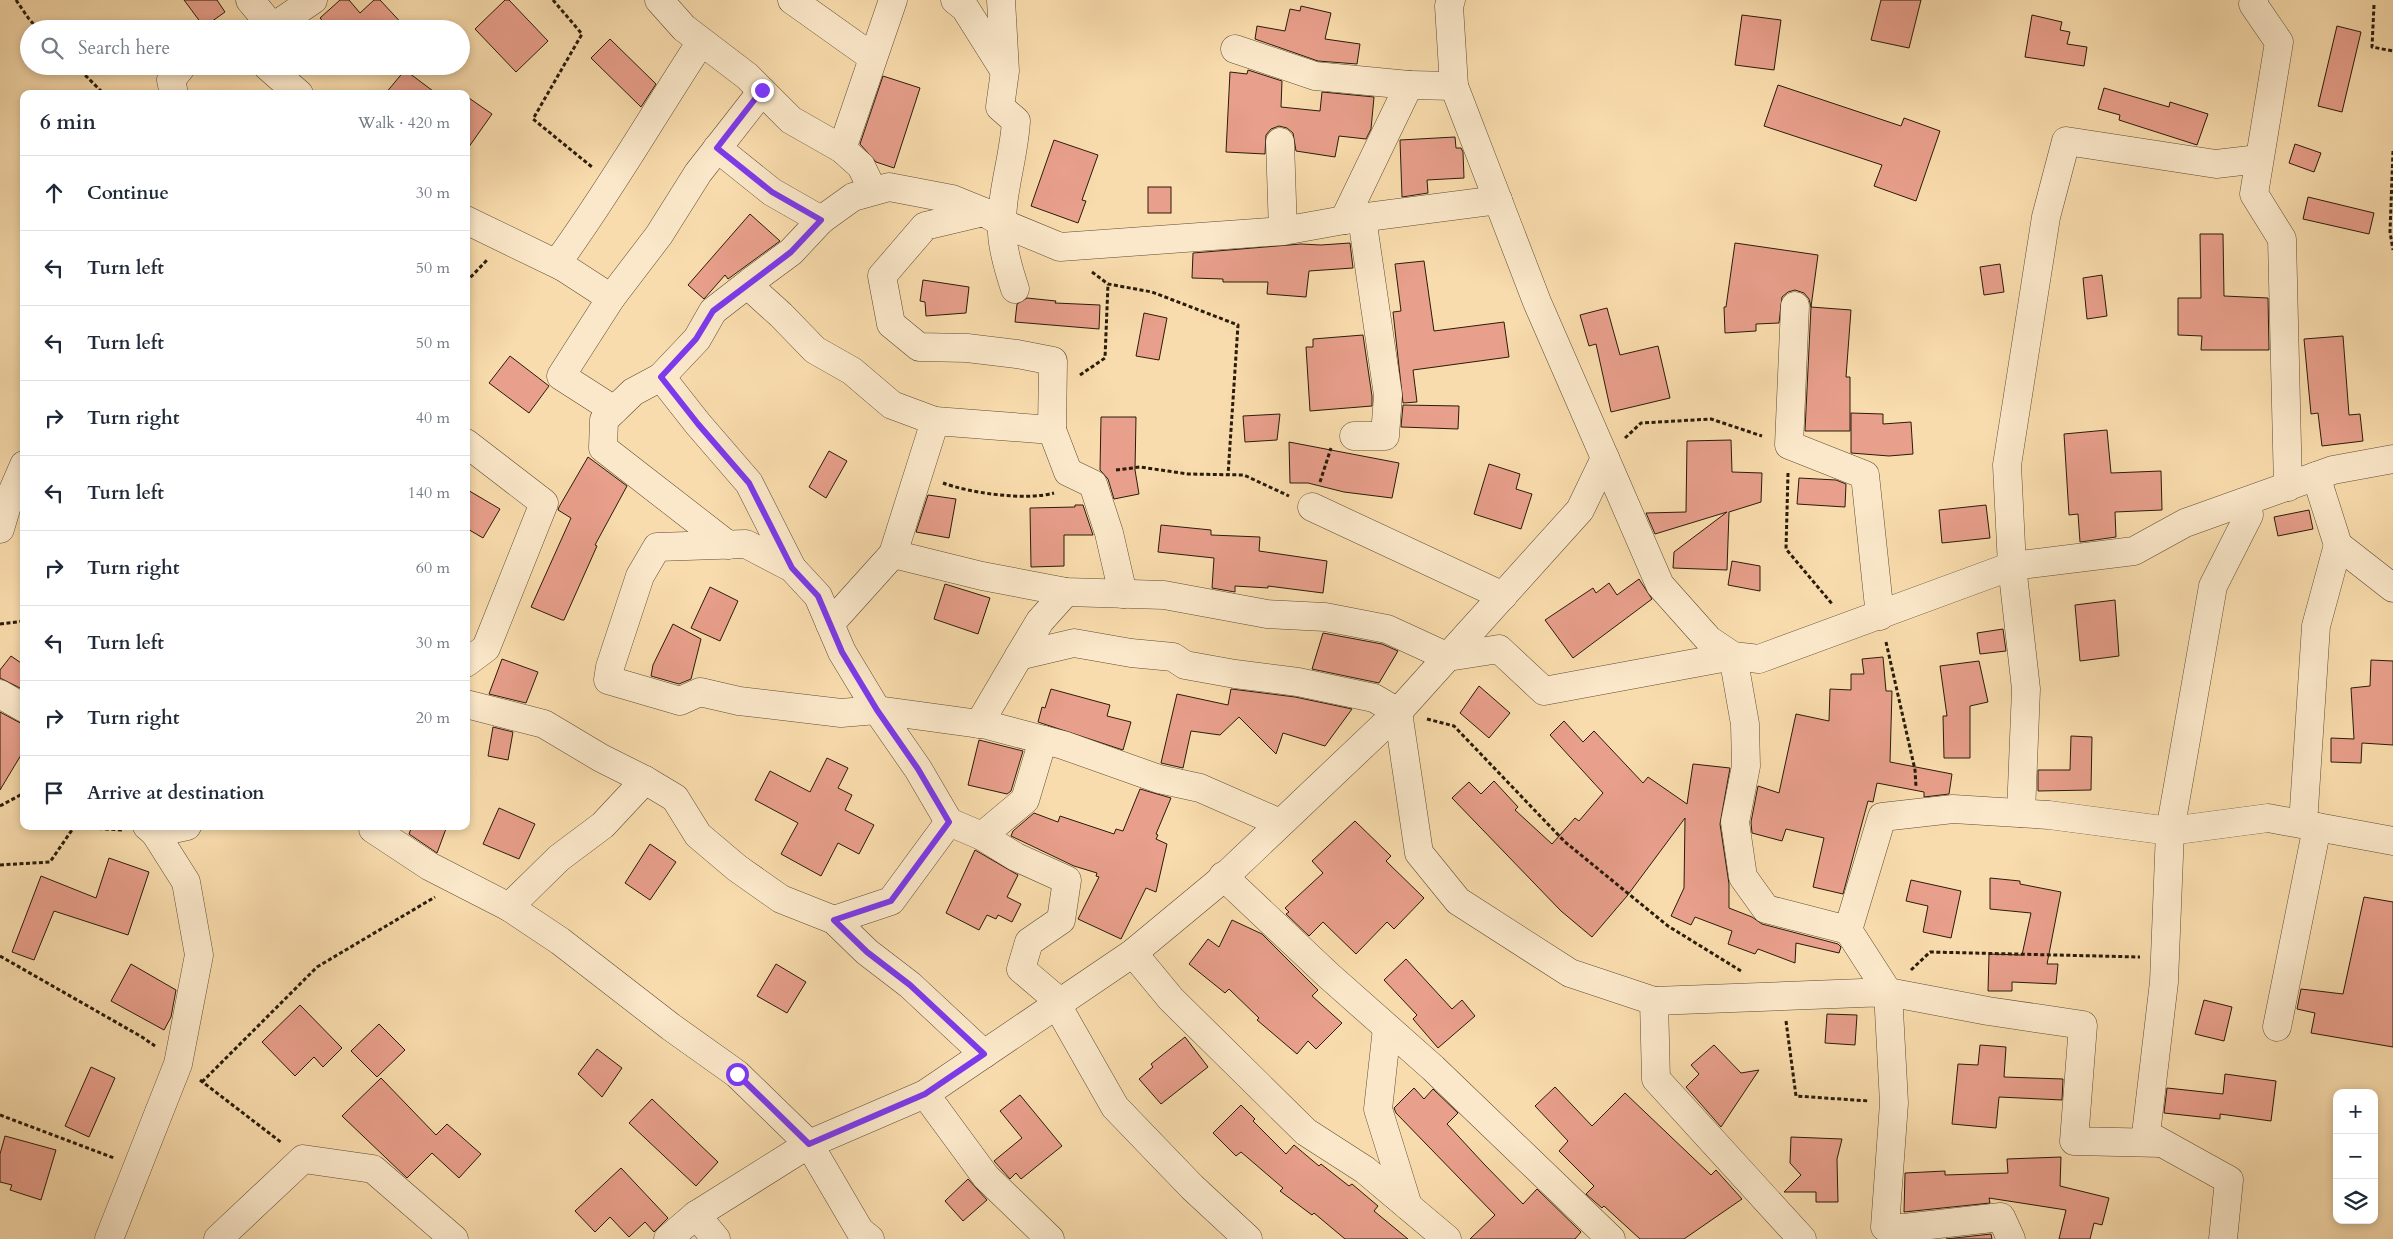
<!DOCTYPE html>
<meta charset="utf-8">
<style>
body{margin:0;font-family:Cardo,serif;background:#f2f2f3;color:#1f2937}
.controls{position:absolute;right:15px;bottom:15px;display:grid;overflow:hidden;border-radius:10px;box-shadow:0 2px 8px #0003}
.controls button{width:45px;height:45px;display:grid;place-items:center;padding:0;border:0;border-bottom:1px solid #e0e1e3;background:#fff;color:#1f2937;font:25px sans-serif}
.stop{position:absolute;width:15px;height:15px;margin:-11px;border:4px solid #7c3aed;border-radius:50%;background:#fff}
.stop.end{background:#7c3aed;border-color:#fff;box-shadow:0 1px 5px #0008}
.list{margin:0;padding:0;list-style:none}
h2{display:flex;justify-content:space-between;align-items:center;height:65px;margin:0;padding:0 20px;font-size:21px}
h2 small{font-size:16px;font-weight:400;color:#747a83}
.list li{display:grid;grid-template-columns:32px 1fr auto;gap:15px;align-items:center;box-sizing:border-box;height:75px;padding:0 20px;border-top:1px solid #e0e1e3}
.list b{display:block;font-size:19px;white-space:nowrap}
.list em{font-size:16px;font-style:normal;color:#747a83}
.icon{flex:none;width:28px;height:28px;fill:none;stroke:currentColor;stroke-width:2;stroke-linecap:round;stroke-linejoin:round}
.map{position:relative;flex:none;width:2393px;height:1239px;overflow:hidden}
.search{position:absolute;background:#fff;box-shadow:0 2px 8px #0003;left:20px;top:20px;width:450px;height:55px;display:flex;align-items:center;gap:12px;box-sizing:border-box;padding:0 18px;border-radius:28px;color:#747a83;font-size:19px}
.panel{position:absolute;background:#fff;box-shadow:0 2px 8px #0003;left:20px;top:90px;width:450px;height:740px;border-radius:10px}
.map>svg:first-child{display:block}
.building{fill:#e89f8b;stroke:#291c09}
.lines{fill:none;stroke-linecap:round;stroke-linejoin:round}
.minor-casing{stroke:#5d4c32;stroke-width:29}
.path{stroke:#291c09;stroke-width:3;stroke-dasharray:4 2.5;stroke-linecap:butt}
.minor{stroke:#fbe8ca;stroke-width:28}
.route{stroke:#7c3aed;stroke-width:6}
</style>
<div class="map">
<svg width="2393" height="1239" viewBox="0 0 2393 1239">
<rect width="100%" height="100%" fill="#f9dcad"/>
<filter id="stains"><feTurbulence type="fractalNoise" baseFrequency=".004" numOctaves="4"/><feColorMatrix values="0 0 0 0 .2 0 0 0 0 .09 0 0 0 0 .02 0 0 0 .5 -.17"/></filter>
<radialGradient id="worn" r=".72"><stop offset=".6" stop-color="#630" stop-opacity="0"/><stop offset="1" stop-color="#630" stop-opacity=".3"/></radialGradient>
<g class="building">
<polygon points="184,0 217,0 225,12 204,27"/>
<polygon points="340,0 349,0 360,13 374,0 380,0 407,29 330,29 320,18"/>
<polygon points="505,0 509,0 548,41 516,72 475,29"/>
<polygon points="1881,0 1921,0 1909,48 1871,40"/>
<polygon points="1301,6 1331,13 1325,39 1360,44 1357,64 1318,61 1255,39 1257,26 1285,31 1290,9 1300,11"/>
<polygon points="1742,15 1781,20 1774,70 1735,65"/>
<polygon points="2032,15 2062,22 2060,30 2070,32 2067,44 2087,47 2084,66 2025,57"/>
<polygon points="2337,26 2361,32 2342,112 2318,106"/>
<polygon points="610,39 656,84 641,107 591,58"/>
<polygon points="405,70 437,94 385,94"/>
<polygon points="1248,70 1282,81 1281,107 1320,111 1322,92 1374,97 1371,129 1366,139 1339,136 1335,157 1296,151 1293,133 1287,128 1279,126 1271,129 1266,135 1265,154 1226,152 1230,72 1247,74"/>
<polygon points="883,76 920,88 894,168 876,162 860,144"/>
<polygon points="1778,85 1901,126 1904,118 1940,131 1916,201 1874,186 1882,165 1764,126"/>
<polygon points="2104,88 2169,107 2170,102 2208,114 2197,145 2119,120 2120,115 2098,109"/>
<polygon points="466,96 492,114 466,151"/>
<polygon points="1455,137 1456,148 1461,148 1463,152 1464,178 1427,180 1428,193 1402,197 1400,140"/>
<polygon points="1054,140 1098,155 1082,200 1086,201 1078,223 1031,206"/>
<polygon points="2295,144 2321,153 2314,172 2289,163"/>
<rect x="1148" y="187" width="23" height="26"/>
<polygon points="2308,197 2374,213 2369,234 2303,219"/>
<polygon points="750,214 780,241 728,279 725,275 704,299 688,285"/>
<polygon points="2200,234 2223,234 2224,296 2268,298 2269,350 2201,350 2202,336 2178,335 2178,298 2201,298"/>
<polygon points="1350,243 1353,268 1309,271 1306,297 1267,294 1268,282 1223,282 1223,279 1192,278 1193,253 1301,244 1321,245"/>
<polygon points="1735,243 1818,255 1811,307 1851,310 1846,377 1850,377 1850,431 1805,431 1811,307 1809,299 1804,293 1795,290 1788,292 1782,297 1779,323 1756,324 1756,331 1725,333 1724,307 1726,307"/>
<polygon points="1424,261 1434,331 1504,322 1509,357 1413,370 1417,402 1403,403 1393,312 1401,311 1395,264"/>
<polygon points="2000,264 2004,292 1984,295 1980,267"/>
<polygon points="2102,275 2107,316 2087,319 2083,278"/>
<polygon points="923,280 969,287 966,313 926,316 925,302 920,301"/>
<polygon points="1027,298 1056,301 1055,303 1100,305 1099,329 1015,322 1017,304"/>
<polygon points="1607,308 1620,355 1658,346 1670,398 1611,412 1596,344 1589,346 1580,315"/>
<polygon points="1144,313 1167,318 1159,360 1136,356"/>
<polygon points="1363,335 1372,396 1372,406 1310,411 1306,347 1313,347 1313,339"/>
<polygon points="2343,336 2349,415 2360,414 2363,441 2322,446 2318,413 2311,414 2304,339"/>
<polygon points="510,356 549,386 529,413 489,383"/>
<polygon points="1403,405 1459,406 1458,429 1401,427"/>
<polygon points="1851,413 1883,414 1883,424 1911,422 1913,454 1889,456 1851,453"/>
<polygon points="1280,414 1277,440 1245,442 1243,416"/>
<polygon points="1101,417 1136,417 1135,470 1139,494 1114,499 1108,479 1100,470"/>
<polygon points="2107,430 2111,473 2161,471 2162,510 2115,512 2116,537 2080,542 2078,514 2069,515 2064,434"/>
<polygon points="1731,440 1732,472 1762,473 1761,502 1729,512 1727,570 1673,568 1674,552 1727,512 1655,534 1646,513 1686,512 1687,441"/>
<polygon points="1289,442 1399,463 1392,498 1344,492 1308,483 1290,483"/>
<polygon points="829,451 847,461 826,498 809,487"/>
<polygon points="588,457 627,486 595,545 597,546 564,620 562,620 531,607 571,518 558,510 559,507"/>
<polygon points="1489,464 1520,474 1516,489 1532,494 1521,529 1474,514"/>
<polygon points="1799,478 1836,480 1846,484 1845,507 1797,504"/>
<polygon points="466,489 500,509 483,538 466,528"/>
<polygon points="928,495 956,499 949,538 916,532"/>
<polygon points="1075,505 1083,505 1093,535 1064,535 1064,566 1031,567 1030,508 1075,507"/>
<polygon points="1986,505 1990,538 1942,543 1939,510"/>
<polygon points="2309,510 2313,529 2278,536 2274,517"/>
<polygon points="1161,525 1211,530 1211,535 1260,537 1259,551 1327,561 1323,593 1268,586 1268,588 1235,586 1235,592 1212,588 1214,558 1158,552"/>
<polygon points="1732,561 1760,566 1760,591 1728,585"/>
<polygon points="1639,579 1652,599 1573,658 1545,620 1593,588 1596,593 1609,583 1617,595"/>
<polygon points="945,584 990,598 978,634 934,619"/>
<polygon points="710,587 738,601 720,641 691,628"/>
<polygon points="2115,600 2119,656 2080,661 2075,605"/>
<polygon points="673,624 701,639 691,679 679,684 651,676 653,665"/>
<polygon points="2003,629 2006,651 1980,654 1977,633"/>
<polygon points="1323,633 1382,644 1398,651 1379,683 1312,669"/>
<polygon points="11,656 24,665 24,690 0,678 0,670"/>
<polygon points="1883,657 1886,691 1892,691 1890,762 1952,774 1949,794 1924,797 1924,792 1877,783 1873,802 1868,801 1843,894 1813,887 1824,838 1786,829 1782,841 1752,833 1751,822 1758,786 1779,793 1796,714 1829,721 1830,689 1851,690 1851,674 1864,674 1862,659"/>
<polygon points="502,659 538,672 526,703 489,694"/>
<polygon points="2371,660 2393,661 2393,745 2362,743 2361,763 2331,762 2331,738 2354,739 2351,688 2370,686"/>
<polygon points="1979,661 1988,702 1970,706 1970,758 1944,758 1943,716 1947,716 1940,666"/>
<polygon points="1479,686 1510,713 1489,738 1460,713"/>
<polygon points="1051,689 1110,705 1107,716 1131,722 1123,750 1038,722 1042,707 1045,708"/>
<polygon points="1231,689 1295,697 1352,709 1325,746 1283,733 1276,754 1239,717 1220,735 1191,731 1183,768 1161,763 1177,694 1228,705"/>
<polygon points="0,712 24,725 24,750 0,790"/>
<polygon points="1564,721 1583,742 1594,731 1643,783 1648,777 1687,804 1693,764 1730,768 1720,824 1729,884 1729,908 1752,917 1762,924 1838,944 1841,947 1839,953 1796,943 1795,963 1758,949 1755,954 1728,944 1732,931 1695,917 1691,925 1671,916 1684,888 1685,818 1627,896 1592,937 1561,911 1452,798 1469,782 1481,794 1494,781 1518,807 1515,810 1552,844 1575,818 1579,821 1603,793 1550,735"/>
<polygon points="493,727 513,732 508,760 488,756"/>
<polygon points="2071,736 2092,737 2091,790 2038,791 2038,770 2070,770"/>
<polygon points="979,740 1023,751 1011,791 1007,794 968,785"/>
<polygon points="827,758 848,768 838,788 852,795 845,810 874,825 859,854 838,843 821,876 781,854 798,823 755,800 770,771 810,792"/>
<polygon points="1140,789 1171,798 1156,834 1158,835 1156,839 1167,844 1156,892 1146,888 1121,939 1078,919 1099,877 1096,876 1097,873 1074,866 1011,836 1013,831 1034,813 1058,822 1060,816 1114,834 1116,829 1123,831"/>
<polygon points="499,808 535,824 519,859 483,844"/>
<polygon points="1355,821 1391,856 1386,861 1424,898 1394,929 1387,922 1356,954 1323,922 1309,936 1286,914 1289,912 1285,908 1323,873 1312,861"/>
<polygon points="412,826 447,826 437,853 409,834"/>
<polygon points="650,844 676,862 650,900 625,883"/>
<polygon points="975,850 1018,875 1007,897 1021,904 1012,922 998,915 996,919 987,915 979,930 946,913"/>
<polygon points="109,858 149,872 128,935 54,911 34,960 12,952 41,876 96,898"/>
<polygon points="1990,878 2020,881 2020,884 2061,892 2047,964 2058,964 2056,984 2012,982 2012,991 1988,991 1989,954 2022,955 2031,913 1990,909"/>
<polygon points="1911,880 1961,891 1951,938 1923,932 1928,906 1906,901"/>
<polygon points="2364,897 2393,902 2393,1047 2311,1033 2315,1013 2297,1009 2301,989 2343,994"/>
<polygon points="1232,920 1262,934 1318,990 1312,996 1342,1023 1316,1049 1308,1041 1297,1054 1257,1020 1259,1018 1229,989 1225,993 1189,964 1208,939 1219,947"/>
<polygon points="1406,959 1452,1009 1462,1000 1475,1016 1438,1048 1413,1019 1417,1015 1384,980"/>
<polygon points="131,964 176,990 171,1017 164,1030 111,1001"/>
<polygon points="776,964 806,982 787,1013 757,996"/>
<polygon points="2204,1000 2232,1007 2224,1041 2195,1034"/>
<polygon points="300,1005 342,1048 323,1067 314,1057 295,1076 262,1042"/>
<polygon points="1827,1014 1857,1015 1855,1045 1825,1043"/>
<polygon points="379,1024 405,1050 377,1077 351,1051"/>
<polygon points="1185,1037 1208,1067 1161,1104 1139,1079 1153,1067 1151,1064"/>
<polygon points="1714,1045 1741,1073 1759,1070 1721,1127 1686,1087 1699,1074 1691,1065"/>
<polygon points="1980,1045 2006,1047 2004,1077 2063,1079 2062,1100 1999,1097 1996,1128 1952,1124 1958,1064 1978,1065"/>
<polygon points="597,1049 622,1068 602,1097 578,1074"/>
<polygon points="91,1067 115,1078 89,1137 65,1126"/>
<polygon points="2225,1074 2276,1081 2271,1121 2220,1114 2220,1119 2164,1113 2167,1088 2223,1094"/>
<polygon points="381,1078 436,1135 447,1124 481,1154 459,1178 432,1153 407,1178 342,1116"/>
<polygon points="1555,1087 1592,1126 1625,1093 1711,1175 1716,1170 1742,1199 1684,1239 1640,1239 1604,1206 1602,1208 1586,1194 1594,1186 1559,1151 1568,1141 1535,1106"/>
<polygon points="1414,1088 1424,1099 1433,1089 1458,1113 1447,1124 1484,1164 1523,1204 1537,1189 1581,1232 1575,1239 1470,1239 1495,1215 1396,1113 1394,1108"/>
<polygon points="1020,1095 1062,1146 1021,1179 1016,1173 1010,1179 994,1161 1022,1138 1000,1111"/>
<polygon points="652,1099 718,1162 696,1186 629,1123"/>
<polygon points="1241,1105 1255,1119 1253,1121 1286,1154 1294,1145 1319,1166 1321,1164 1349,1186 1352,1184 1378,1206 1374,1211 1408,1239 1345,1239 1314,1213 1312,1215 1280,1191 1283,1188 1241,1152 1236,1156 1213,1133"/>
<polygon points="5,1136 56,1150 41,1200 10,1190 12,1185 0,1182 0,1154"/>
<polygon points="1791,1137 1842,1139 1837,1159 1838,1202 1816,1202 1816,1192 1784,1192 1801,1175 1790,1163"/>
<polygon points="2061,1157 2060,1186 2109,1198 2102,1225 2094,1223 2090,1239 2059,1239 2066,1210 1989,1198 1990,1203 1904,1212 1905,1173 1945,1171 1945,1175 2008,1173 2007,1159"/>
<polygon points="621,1168 668,1218 654,1232 645,1222 629,1237 610,1217 595,1232 575,1211"/>
<polygon points="968,1179 987,1200 963,1221 945,1201"/>
<polygon points="1991,1234 1992,1239 1946,1239"/>
</g>
<g class="lines">
<defs>
<g id="minor">
<polyline points="250,0 273,28"/>
<polyline points="659,0 684,28 747,76 791,120 842,149"/>
<polyline points="792,0 872,57"/>
<polyline points="955,0 965,8 1004,70"/>
<path d="M 1001,0 L 1005,71 L 1000,107 L 1016,121 C 1014,158 1000,195 1002,233 C 1003,252 1009,271 1015,289"/>
<polyline points="2254,0 2253,4 2279,42 2254,194 2282,239 2288,487"/>
<polyline points="270,29 313,0"/>
<polyline points="1235,49 1315,76 1409,85"/>
<polyline points="267,66 299,94"/>
<polyline points="174,94 171,80 182,66"/>
<polyline points="1280,142 1283,231"/>
<polyline points="717,148 772,192 821,220"/>
<polyline points="873,191 861,166 842,149 893,0"/>
<polyline points="1498,200 1344,220 1283,231 1060,247 1002,223 984,212 925,226 882,276 891,324 919,347 967,348 1017,354 1053,361 1052,430 935,421 893,554 982,576 1066,592 1164,595 1267,614 1325,617 1387,629 1448,657 1499,649 1544,691 1733,656 1745,724 1746,766 1735,822 1743,877 1766,909 1848,930 1882,817 1953,809 2049,815 2170,831 2268,818 2393,841"/>
<polyline points="466,220 563,267"/>
<polyline points="1344,220 1409,85 1454,86"/>
<polyline points="611,298 659,235 698,173 762,91"/>
<polyline points="1795,306 1789,445 1865,475 1880,616"/>
<polyline points="661,377 697,339 713,311 753,280"/>
<path d="M 614,410 L 561,376 L 611,298 L 557,263 C 609,192 653,115 701,42"/>
<polyline points="935,421 892,405 852,371 815,350 781,315 749,286 753,280 791,252 821,220 853,197 889,187 952,199 984,212"/>
<polyline points="1052,430 1068,472 1093,484 1109,533 1123,594"/>
<polyline points="1354,436 1385,436 1388,395 1362,218"/>
<polyline points="466,443 544,503 486,648 466,663"/>
<polyline points="1605,458 1660,585 1709,640 1733,656 1759,659 2012,566 2134,551 2185,523 2333,470 2393,459"/>
<polyline points="2316,476 2338,545 2393,588"/>
<polyline points="1312,507 1503,596"/>
<polyline points="0,529 8,502 24,465"/>
<polyline points="728,545 603,448 604,420 633,392 661,377 698,424 749,483 792,568"/>
<polyline points="1066,592 1040,621 1019,656 1074,643 1131,653 1173,657 1185,665 1235,674 1298,682 1374,698 1398,712 1419,853 1458,901 1570,973 1654,1001 1656,1079 1802,1239"/>
<polyline points="830,624 893,554"/>
<polyline points="0,694 24,708"/>
<polyline points="466,704 544,724 601,758 645,780 675,798 698,835 737,868 781,899 834,920 891,901 949,822 918,769 877,710 841,713 739,701 700,692 680,701 608,680 610,667 640,576 657,547 746,544 792,568 818,596 842,652 877,710 987,725 1063,745 1159,779 1200,788 1280,823"/>
<polyline points="979,724 1019,656"/>
<polyline points="645,780 603,825 559,858 509,907 560,941 671,1027 737,1074 809,1144 860,1231 870,1239"/>
<polyline points="2021,813 2026,689 2012,566 2007,465 2046,217 2066,141 2216,164 2259,159"/>
<polyline points="949,822 982,836 1016,857 1067,880 1061,920 1029,942 1021,969 1061,1003"/>
<polyline points="2303,824 2316,626 2338,545"/>
<polyline points="147,826 155,833 187,826"/>
<polyline points="373,826 373,829 429,866 509,907"/>
<polyline points="982,836 1025,800 1043,740"/>
<polyline points="1223,876 1328,975 1433,1068 1611,1239"/>
<polyline points="834,920 867,952 910,985 984,1054"/>
<polyline points="1848,930 1888,992 1988,1011 2083,1025 2074,1141 2161,1143"/>
<polyline points="1133,953 1171,999 1306,1132 1365,1170 1447,1239"/>
<polyline points="1654,1001 1888,992 1894,1103 1885,1227 1904,1228 2001,1217 2011,1239"/>
<polyline points="1057,1005 1115,1107 1192,1187 1248,1239"/>
<polyline points="2277,1027 2317,827"/>
<polyline points="1387,1028 1378,1109 1408,1206"/>
<polyline points="925,1094 986,1177 1050,1239"/>
<polyline points="696,1215 716,1239"/>
<polyline points="109,1239 178,1064 199,955 186,882 155,833"/>
<polyline points="218,1239 303,1159 373,1169 454,1239"/>
<polyline points="668,1239 696,1215 809,1144 925,1094 1133,953 1221,880 1398,712 1580,510 1605,458 1537,302 1454,86 1449,6 1451,0"/>
<polyline points="2223,1239 2229,1180 2146,1134 2164,982 2170,831 2213,586 2249,515 2247,502"/>
</g>
</defs>
<use href="#minor" class="minor-casing"/>
<g class="path">
<polyline points="16,0 29,19 38,29"/>
<polyline points="553,0 582,34 533,119 592,167"/>
<polyline points="2374,5 2372,47 2393,51"/>
<polyline points="76,66 104,94"/>
<polyline points="2393,151 2390,232 2393,250"/>
<polyline points="1092,272 1108,284 1152,292 1238,325 1228,475"/>
<polyline points="466,282 488,259"/>
<polyline points="1080,375 1105,358 1108,284"/>
<polyline points="1625,438 1641,423 1711,419 1762,436"/>
<polyline points="1116,470 1140,467 1188,474 1244,475 1289,496"/>
<polyline points="1788,473 1786,549 1833,605"/>
<polyline points="1320,482 1331,448"/>
<path d="M 943,483 C 970,493 1026,501 1054,493"/>
<polyline points="0,624 24,621"/>
<polyline points="1886,642 1915,770 1916,787"/>
<polyline points="1427,719 1454,726 1565,842 1668,926 1741,971"/>
<polyline points="0,806 24,793"/>
<polyline points="0,865 50,862 74,827 122,830"/>
<polyline points="0,956 142,1037 155,1046"/>
<polyline points="1911,970 1930,952 2140,957"/>
<polyline points="1786,1021 1796,1096 1869,1101"/>
<polyline points="200,1080 282,1143"/>
<polyline points="202,1082 317,967 435,897"/>
<polyline points="0,1115 114,1158"/>
</g>
<use href="#minor" class="minor"/>
</g>
<g class="lines">
<polyline class="route" points="737,1074 809,1144 925,1094 984,1054 910,985 867,952 834,920 891,901 949,822 918,769 877,710 842,652 818,596 792,568 749,483 698,424 661,377 696,339 713,311 791,252 821,220 772,192 717,148 762,90"/>
</g>
<rect width="100%" height="100%" filter="url(#stains)"/>
<rect width="100%" height="100%" fill="url(#worn)"/>
</svg>
<div class="controls">
<button>+</button>
<button>−</button>
<button><svg class="icon" aria-label="layers" viewBox="0 0 24 24"><path d="M12 4l9 5-9 5-9-5zM3 14l9 5 9-5"/></svg></button>
</div>
<div class="stop" style="left:737px;top:1074px"></div>
<div class="stop end" style="left:762px;top:90px"></div>
<div class="search"><svg class="icon" aria-label="search" viewBox="0 0 24 24"><circle cx="10" cy="10" r="6"/><path d="M15 15l6 6"/></svg>Search here</div>
<section class="panel">
<h2>6 min<small>Walk · 420 m</small></h2>
<ul class="list">
<li><svg class="icon" aria-label="ahead" viewBox="0 0 24 24"><path d="M12 20V5M6 11l6-6 6 6"/></svg><div><b>Continue</b></div><em>30 m</em></li>
<li><svg class="icon" aria-label="left" viewBox="0 0 24 24"><path d="M17 20v-9H6M10 6l-5 5 5 5"/></svg><div><b>Turn left</b></div><em>50 m</em></li>
<li><svg class="icon" aria-label="left" viewBox="0 0 24 24"><path d="M17 20v-9H6M10 6l-5 5 5 5"/></svg><div><b>Turn left</b></div><em>50 m</em></li>
<li><svg class="icon" aria-label="right" viewBox="0 0 24 24"><path d="M7 20v-9h11M14 6l5 5-5 5"/></svg><div><b>Turn right</b></div><em>40 m</em></li>
<li><svg class="icon" aria-label="left" viewBox="0 0 24 24"><path d="M17 20v-9H6M10 6l-5 5 5 5"/></svg><div><b>Turn left</b></div><em>140 m</em></li>
<li><svg class="icon" aria-label="right" viewBox="0 0 24 24"><path d="M7 20v-9h11M14 6l5 5-5 5"/></svg><div><b>Turn right</b></div><em>60 m</em></li>
<li><svg class="icon" aria-label="left" viewBox="0 0 24 24"><path d="M17 20v-9H6M10 6l-5 5 5 5"/></svg><div><b>Turn left</b></div><em>30 m</em></li>
<li><svg class="icon" aria-label="right" viewBox="0 0 24 24"><path d="M7 20v-9h11M14 6l5 5-5 5"/></svg><div><b>Turn right</b></div><em>20 m</em></li>
<li><svg class="icon" aria-label="arrive" viewBox="0 0 24 24"><path d="M6 21V4h12l-3 4 3 4H6"/></svg><div><b>Arrive at destination</b></div></li>
</ul>
</section>
</div>
